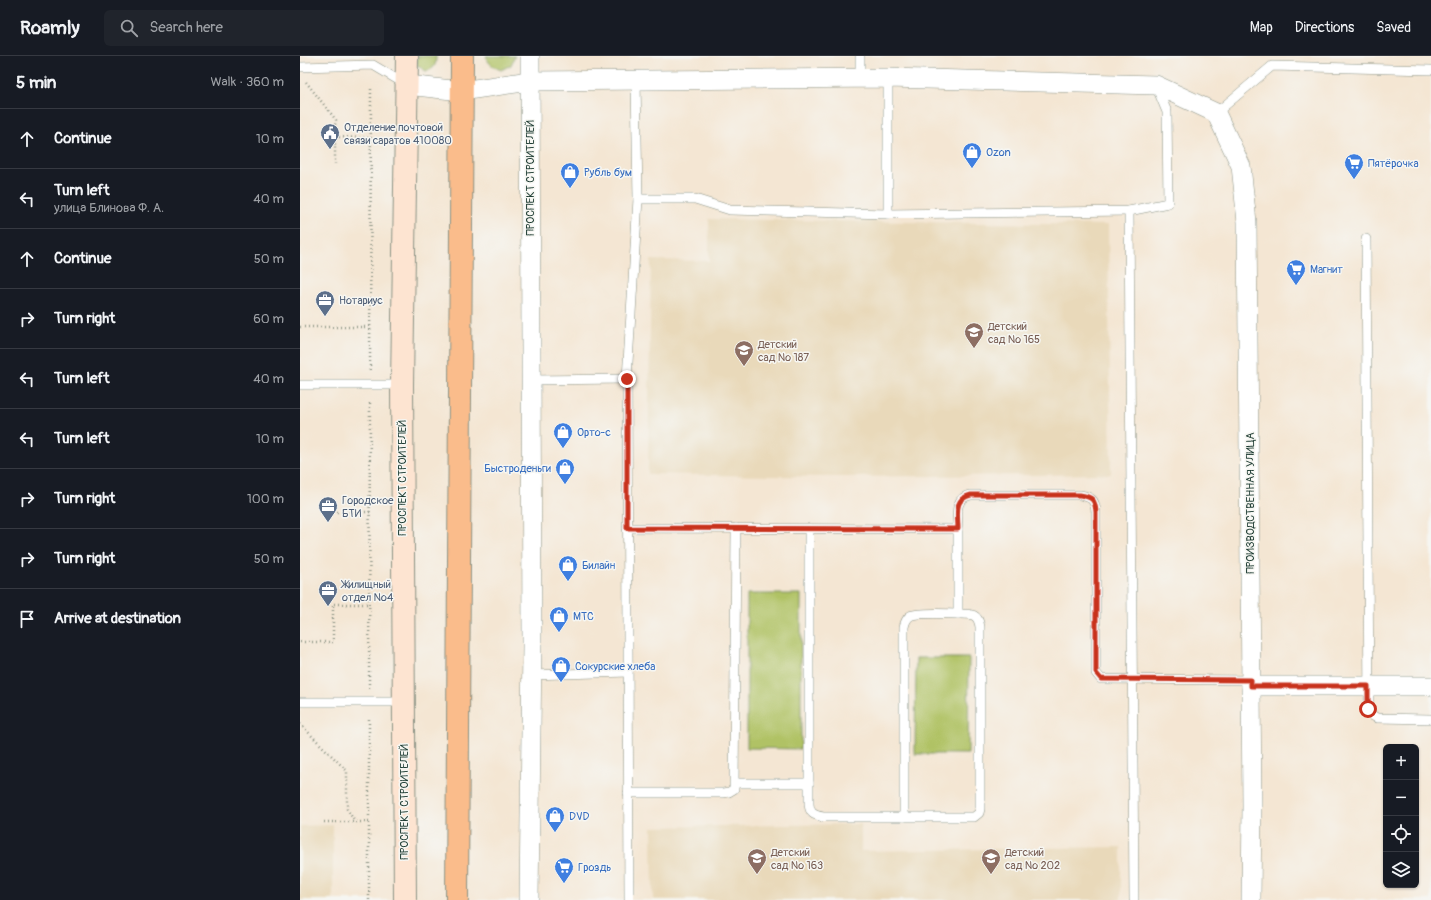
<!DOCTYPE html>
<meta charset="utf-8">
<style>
body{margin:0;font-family:Pangolin,sans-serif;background:#20242c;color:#f1f3f6}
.controls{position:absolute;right:12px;bottom:12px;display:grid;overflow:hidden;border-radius:6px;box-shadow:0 1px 3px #0004}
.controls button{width:36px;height:36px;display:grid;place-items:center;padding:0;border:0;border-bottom:1px solid #363941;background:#171b24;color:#f1f3f6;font:20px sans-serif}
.stop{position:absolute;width:12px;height:12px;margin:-9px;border:3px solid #c8321e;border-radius:50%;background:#fff}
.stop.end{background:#c8321e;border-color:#fff;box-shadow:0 1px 4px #0008}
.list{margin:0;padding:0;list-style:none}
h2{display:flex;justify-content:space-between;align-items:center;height:52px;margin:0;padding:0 16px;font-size:17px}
h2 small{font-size:13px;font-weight:400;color:#9ea1a6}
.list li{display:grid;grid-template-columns:26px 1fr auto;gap:12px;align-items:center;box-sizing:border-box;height:60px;padding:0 16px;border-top:1px solid #363941}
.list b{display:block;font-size:15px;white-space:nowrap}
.list p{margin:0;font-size:13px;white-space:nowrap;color:#9ea1a6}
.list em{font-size:13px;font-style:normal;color:#9ea1a6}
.icon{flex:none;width:22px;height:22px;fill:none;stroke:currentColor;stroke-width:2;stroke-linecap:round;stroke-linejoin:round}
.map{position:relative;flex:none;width:1131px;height:844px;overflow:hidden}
header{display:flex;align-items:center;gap:24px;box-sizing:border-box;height:56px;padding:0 20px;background:#171b24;border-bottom:1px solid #363941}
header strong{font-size:19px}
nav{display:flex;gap:22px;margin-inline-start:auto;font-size:14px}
.search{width:280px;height:36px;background:#20242c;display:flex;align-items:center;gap:10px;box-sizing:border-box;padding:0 14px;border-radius:6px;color:#9ea1a6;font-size:15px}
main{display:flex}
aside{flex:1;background:#171b24}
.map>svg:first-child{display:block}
.built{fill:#e9d9ba}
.green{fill:#b0c265;stroke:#68804c}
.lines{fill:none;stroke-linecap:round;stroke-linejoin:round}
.lane-casing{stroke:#8a9284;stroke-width:10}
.street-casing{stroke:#8a9284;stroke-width:20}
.secondary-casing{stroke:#8a9284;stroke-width:24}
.primary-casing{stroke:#8a9284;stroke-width:24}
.path{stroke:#8a9284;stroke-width:2.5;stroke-dasharray:1 3;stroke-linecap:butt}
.lane{stroke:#fff;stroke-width:9}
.street{stroke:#fff;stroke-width:19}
.secondary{stroke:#fde4d1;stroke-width:22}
.primary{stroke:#fabc8b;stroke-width:22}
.route{stroke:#c8321e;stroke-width:5}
.labels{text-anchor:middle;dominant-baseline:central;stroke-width:3;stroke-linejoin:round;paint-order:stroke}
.service-label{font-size:11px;fill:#4e5e75;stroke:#f6f6f2;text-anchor:start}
.shop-label{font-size:11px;fill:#366cbe;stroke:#f6f6f2;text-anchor:start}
.street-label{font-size:11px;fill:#1f3d34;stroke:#f6f6f2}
.education-label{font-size:11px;fill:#785e54;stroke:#f6f6f2;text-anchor:start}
</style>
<header>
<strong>Roamly</strong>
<div class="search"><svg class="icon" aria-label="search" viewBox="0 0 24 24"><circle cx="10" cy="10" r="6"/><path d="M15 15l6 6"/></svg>Search here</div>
<nav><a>Map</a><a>Directions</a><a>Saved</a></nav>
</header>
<main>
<aside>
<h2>5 min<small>Walk · 360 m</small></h2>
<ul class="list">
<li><svg class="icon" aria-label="ahead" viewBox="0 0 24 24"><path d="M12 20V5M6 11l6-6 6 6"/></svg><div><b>Continue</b></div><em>10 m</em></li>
<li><svg class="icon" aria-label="left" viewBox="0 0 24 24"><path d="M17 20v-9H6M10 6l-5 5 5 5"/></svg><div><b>Turn left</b><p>улица Блинова Ф. А.</p></div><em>40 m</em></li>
<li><svg class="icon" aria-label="ahead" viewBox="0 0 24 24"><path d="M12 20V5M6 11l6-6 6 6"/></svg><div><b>Continue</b></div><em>50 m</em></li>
<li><svg class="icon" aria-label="right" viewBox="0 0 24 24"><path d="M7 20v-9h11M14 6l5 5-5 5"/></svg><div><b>Turn right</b></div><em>60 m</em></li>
<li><svg class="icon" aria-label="left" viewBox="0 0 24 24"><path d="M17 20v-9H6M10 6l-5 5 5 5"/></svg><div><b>Turn left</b></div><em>40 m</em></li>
<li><svg class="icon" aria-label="left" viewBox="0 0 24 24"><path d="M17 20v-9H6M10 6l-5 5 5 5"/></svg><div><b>Turn left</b></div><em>10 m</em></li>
<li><svg class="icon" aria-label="right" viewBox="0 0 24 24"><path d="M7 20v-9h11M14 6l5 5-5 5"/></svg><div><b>Turn right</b></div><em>100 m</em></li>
<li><svg class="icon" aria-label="right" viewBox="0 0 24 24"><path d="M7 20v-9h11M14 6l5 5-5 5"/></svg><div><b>Turn right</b></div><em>50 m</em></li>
<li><svg class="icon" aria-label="arrive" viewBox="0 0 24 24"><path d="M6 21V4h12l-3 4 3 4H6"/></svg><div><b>Arrive at destination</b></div></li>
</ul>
</aside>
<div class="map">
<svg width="1131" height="844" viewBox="0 0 1131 844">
<rect width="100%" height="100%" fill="#f6f6f2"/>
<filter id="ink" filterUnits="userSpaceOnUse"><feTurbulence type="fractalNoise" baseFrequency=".025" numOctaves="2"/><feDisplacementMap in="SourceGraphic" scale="8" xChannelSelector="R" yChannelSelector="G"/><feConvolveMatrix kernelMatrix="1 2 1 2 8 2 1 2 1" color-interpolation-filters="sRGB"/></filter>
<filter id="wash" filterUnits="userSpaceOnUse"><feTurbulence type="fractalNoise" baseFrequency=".012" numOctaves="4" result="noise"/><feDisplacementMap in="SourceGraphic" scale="16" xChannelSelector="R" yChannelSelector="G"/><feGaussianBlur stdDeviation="0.9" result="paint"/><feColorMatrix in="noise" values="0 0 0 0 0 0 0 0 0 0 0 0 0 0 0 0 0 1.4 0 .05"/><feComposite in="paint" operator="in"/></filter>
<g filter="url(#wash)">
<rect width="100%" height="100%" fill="#f4e6d3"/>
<g class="built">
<polygon points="409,163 808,169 811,418 538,421 348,418 351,204 409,205"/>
<polygon points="561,768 561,795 821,791 821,844 353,844 352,771"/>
<polygon points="33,769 33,844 0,844 0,770"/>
</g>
<g class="green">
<path d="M 117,0 L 136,0 C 136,9 135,13 126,15 L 117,9 Z"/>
<path d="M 186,0 L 215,0 L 211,9 L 201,14 C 194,11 188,8 186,0 Z"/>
<polygon points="447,538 501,538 501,693 447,692"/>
<polygon points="616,602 669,602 668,698 615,698"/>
</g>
</g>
<g filter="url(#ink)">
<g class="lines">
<defs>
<g id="lane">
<polyline points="560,0 560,23"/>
<polyline points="0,11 73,9 105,28"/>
<polyline points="588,22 588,158"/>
<polyline points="916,57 972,10 1131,14"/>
<polyline points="338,143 395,143 430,154 588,158 829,155 868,147 867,56 857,32"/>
<polyline points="829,155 834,844"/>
<polyline points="1066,183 1069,653 1073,660 1077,662 1131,663"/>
<polyline points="231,324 327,323"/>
<polyline points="0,329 102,329"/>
<path d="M 327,472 L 658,473 C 658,459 653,442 671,439 L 780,439 C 792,441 795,444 796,456 L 796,617 L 801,623 L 951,624"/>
<path d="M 509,473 L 509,748 C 510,758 514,759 523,761 L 674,761 L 679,757 L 680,753 L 680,571 C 678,557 671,558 658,558 L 658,473"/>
<polyline points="231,619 328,616"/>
<polyline points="0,646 103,646"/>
<polyline points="435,727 509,727"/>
<polyline points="328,737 423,737 429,736 434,733 436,472"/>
<path d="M 604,761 L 604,571 C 605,566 606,563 610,560 C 617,556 648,558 658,558"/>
<polyline points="329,844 327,323 338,143 336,24"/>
</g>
<g id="street">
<polyline points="107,29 161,35 230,25 588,22 856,29 916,57 941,110 947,166 952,749 951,844"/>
<polyline points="951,630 1131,630"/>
<polyline points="229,844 232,590 230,0"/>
</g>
<polyline id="secondary" points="105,844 102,329 107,0"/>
<polyline id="primary" points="157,844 162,0"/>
</defs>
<use href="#lane" class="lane-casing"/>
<use href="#street" class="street-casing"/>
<use href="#secondary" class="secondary-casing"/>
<use href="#primary" class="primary-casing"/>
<g class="path">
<polyline points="6,26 36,64 35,69 35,108"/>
<polyline points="35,81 70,82"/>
<polyline points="0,271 70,271"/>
<polyline points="70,314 71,32"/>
<polyline points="33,456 70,456"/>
<polyline points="0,586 33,586 33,548 70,548"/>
<polyline points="69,632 70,345"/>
<polyline points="0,668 47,715 47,753 55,766"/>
<polyline points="24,766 69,766"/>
<polyline points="69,844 69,661"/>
</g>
<use href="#lane" class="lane"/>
<use href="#street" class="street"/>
<use href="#secondary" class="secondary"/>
<use href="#primary" class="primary"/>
</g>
</g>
<g class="lines" filter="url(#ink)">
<path class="route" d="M 327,323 L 327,472 L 658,473 C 658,458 653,443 671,439 L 780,439 C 793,441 795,444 796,456 L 796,617 L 801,623 L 951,624 L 951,630 L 1068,630 L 1068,653"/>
</g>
<defs>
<symbol id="civic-pin" viewBox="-11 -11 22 30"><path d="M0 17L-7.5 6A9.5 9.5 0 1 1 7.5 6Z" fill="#5c6f8a" stroke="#f6f6f2"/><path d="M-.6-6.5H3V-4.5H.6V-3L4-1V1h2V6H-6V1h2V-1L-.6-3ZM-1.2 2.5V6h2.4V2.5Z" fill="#fff"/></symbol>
<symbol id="shop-pin" viewBox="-11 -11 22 30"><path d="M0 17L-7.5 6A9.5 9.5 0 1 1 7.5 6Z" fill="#3f7fe0" stroke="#f6f6f2"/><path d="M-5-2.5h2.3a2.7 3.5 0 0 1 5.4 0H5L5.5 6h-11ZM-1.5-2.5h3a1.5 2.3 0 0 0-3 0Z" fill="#fff"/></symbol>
<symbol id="supermarket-pin" viewBox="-11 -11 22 30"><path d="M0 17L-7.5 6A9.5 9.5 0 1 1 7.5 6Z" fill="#3f7fe0" stroke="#f6f6f2"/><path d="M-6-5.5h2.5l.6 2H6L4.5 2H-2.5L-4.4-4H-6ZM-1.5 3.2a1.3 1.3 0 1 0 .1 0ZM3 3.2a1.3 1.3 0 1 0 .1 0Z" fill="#fff"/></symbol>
<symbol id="office-pin" viewBox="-11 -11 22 30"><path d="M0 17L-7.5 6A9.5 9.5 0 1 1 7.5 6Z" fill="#5c6f8a" stroke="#f6f6f2"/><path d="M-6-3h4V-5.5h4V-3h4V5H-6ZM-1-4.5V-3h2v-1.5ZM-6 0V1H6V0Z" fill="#fff"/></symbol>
<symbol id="school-pin" viewBox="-11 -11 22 30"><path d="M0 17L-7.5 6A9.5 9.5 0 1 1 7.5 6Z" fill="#8d6e63" stroke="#f6f6f2"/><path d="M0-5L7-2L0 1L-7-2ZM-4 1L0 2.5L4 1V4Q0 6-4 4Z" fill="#fff"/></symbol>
</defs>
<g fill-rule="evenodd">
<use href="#civic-pin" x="19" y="66" width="22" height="30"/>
<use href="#shop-pin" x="661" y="85" width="22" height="30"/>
<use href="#supermarket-pin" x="1043" y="96" width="22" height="30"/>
<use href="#shop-pin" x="259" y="105" width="22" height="30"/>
<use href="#supermarket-pin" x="985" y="202" width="22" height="30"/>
<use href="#office-pin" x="14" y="233" width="22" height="30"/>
<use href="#school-pin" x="663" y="265" width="22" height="30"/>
<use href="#school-pin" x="433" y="283" width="22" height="30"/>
<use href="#shop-pin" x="252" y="365" width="22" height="30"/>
<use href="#shop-pin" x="254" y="401" width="22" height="30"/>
<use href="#office-pin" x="17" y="439" width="22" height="30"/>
<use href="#shop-pin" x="257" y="498" width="22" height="30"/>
<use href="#office-pin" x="17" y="523" width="22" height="30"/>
<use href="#shop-pin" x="248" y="549" width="22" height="30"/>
<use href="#shop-pin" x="250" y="599" width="22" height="30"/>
<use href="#shop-pin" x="244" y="749" width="22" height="30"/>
<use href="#school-pin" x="446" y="791" width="22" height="30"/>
<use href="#school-pin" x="680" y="791" width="22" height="30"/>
<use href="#supermarket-pin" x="253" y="800" width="22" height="30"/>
</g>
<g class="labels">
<g class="service-label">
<text x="44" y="71">Отделение почтовой<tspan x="44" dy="13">связи саратов 410080</tspan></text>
<text x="39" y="244">Нотариус</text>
<text x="42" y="444">Городское<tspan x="42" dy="13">БТИ</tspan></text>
<text x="42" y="528">Жилищный<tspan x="42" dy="13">отдел №4</tspan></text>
</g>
<g class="shop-label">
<text x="686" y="96">Ozon</text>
<text x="1068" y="107">Пятёрочка</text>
<text x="284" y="116">Рубль бум</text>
<text x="1010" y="213">Магнит</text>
<text x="277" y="376">Орто-с</text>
<text x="251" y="412" text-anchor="end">Быстроденьги</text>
<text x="282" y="509">Билайн</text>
<text x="273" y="560">МТС</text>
<text x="275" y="610">Сокурские хлеба</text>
<text x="269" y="760">DVD</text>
<text x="278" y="811">Гроздь</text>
</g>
<g class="street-label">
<text transform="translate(230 122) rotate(-90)">ПРОСПЕКТ СТРОИТЕЛЕЙ</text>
<text transform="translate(102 422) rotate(-90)">ПРОСПЕКТ СТРОИТЕЛЕЙ</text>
<text transform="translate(950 447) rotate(-90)">ПРОИЗВОДСТВЕННАЯ УЛИЦА</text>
<text transform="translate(104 746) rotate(-90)">ПРОСПЕКТ СТРОИТЕЛЕЙ</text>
</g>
<g class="education-label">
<text x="688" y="270">Детский<tspan x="688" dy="13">сад № 165</tspan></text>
<text x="458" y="288">Детский<tspan x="458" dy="13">сад № 187</tspan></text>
<text x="471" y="796">Детский<tspan x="471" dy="13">сад № 163</tspan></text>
<text x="705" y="796">Детский<tspan x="705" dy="13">сад № 202</tspan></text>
</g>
</g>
</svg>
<div class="controls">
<button>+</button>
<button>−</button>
<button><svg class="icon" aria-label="locate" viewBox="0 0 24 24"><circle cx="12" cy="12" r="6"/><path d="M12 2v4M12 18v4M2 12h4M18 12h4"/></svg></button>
<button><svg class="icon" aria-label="layers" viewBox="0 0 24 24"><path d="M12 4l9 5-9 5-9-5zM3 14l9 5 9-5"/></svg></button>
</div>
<div class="stop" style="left:1068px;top:653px"></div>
<div class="stop end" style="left:327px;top:323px"></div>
</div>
</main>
